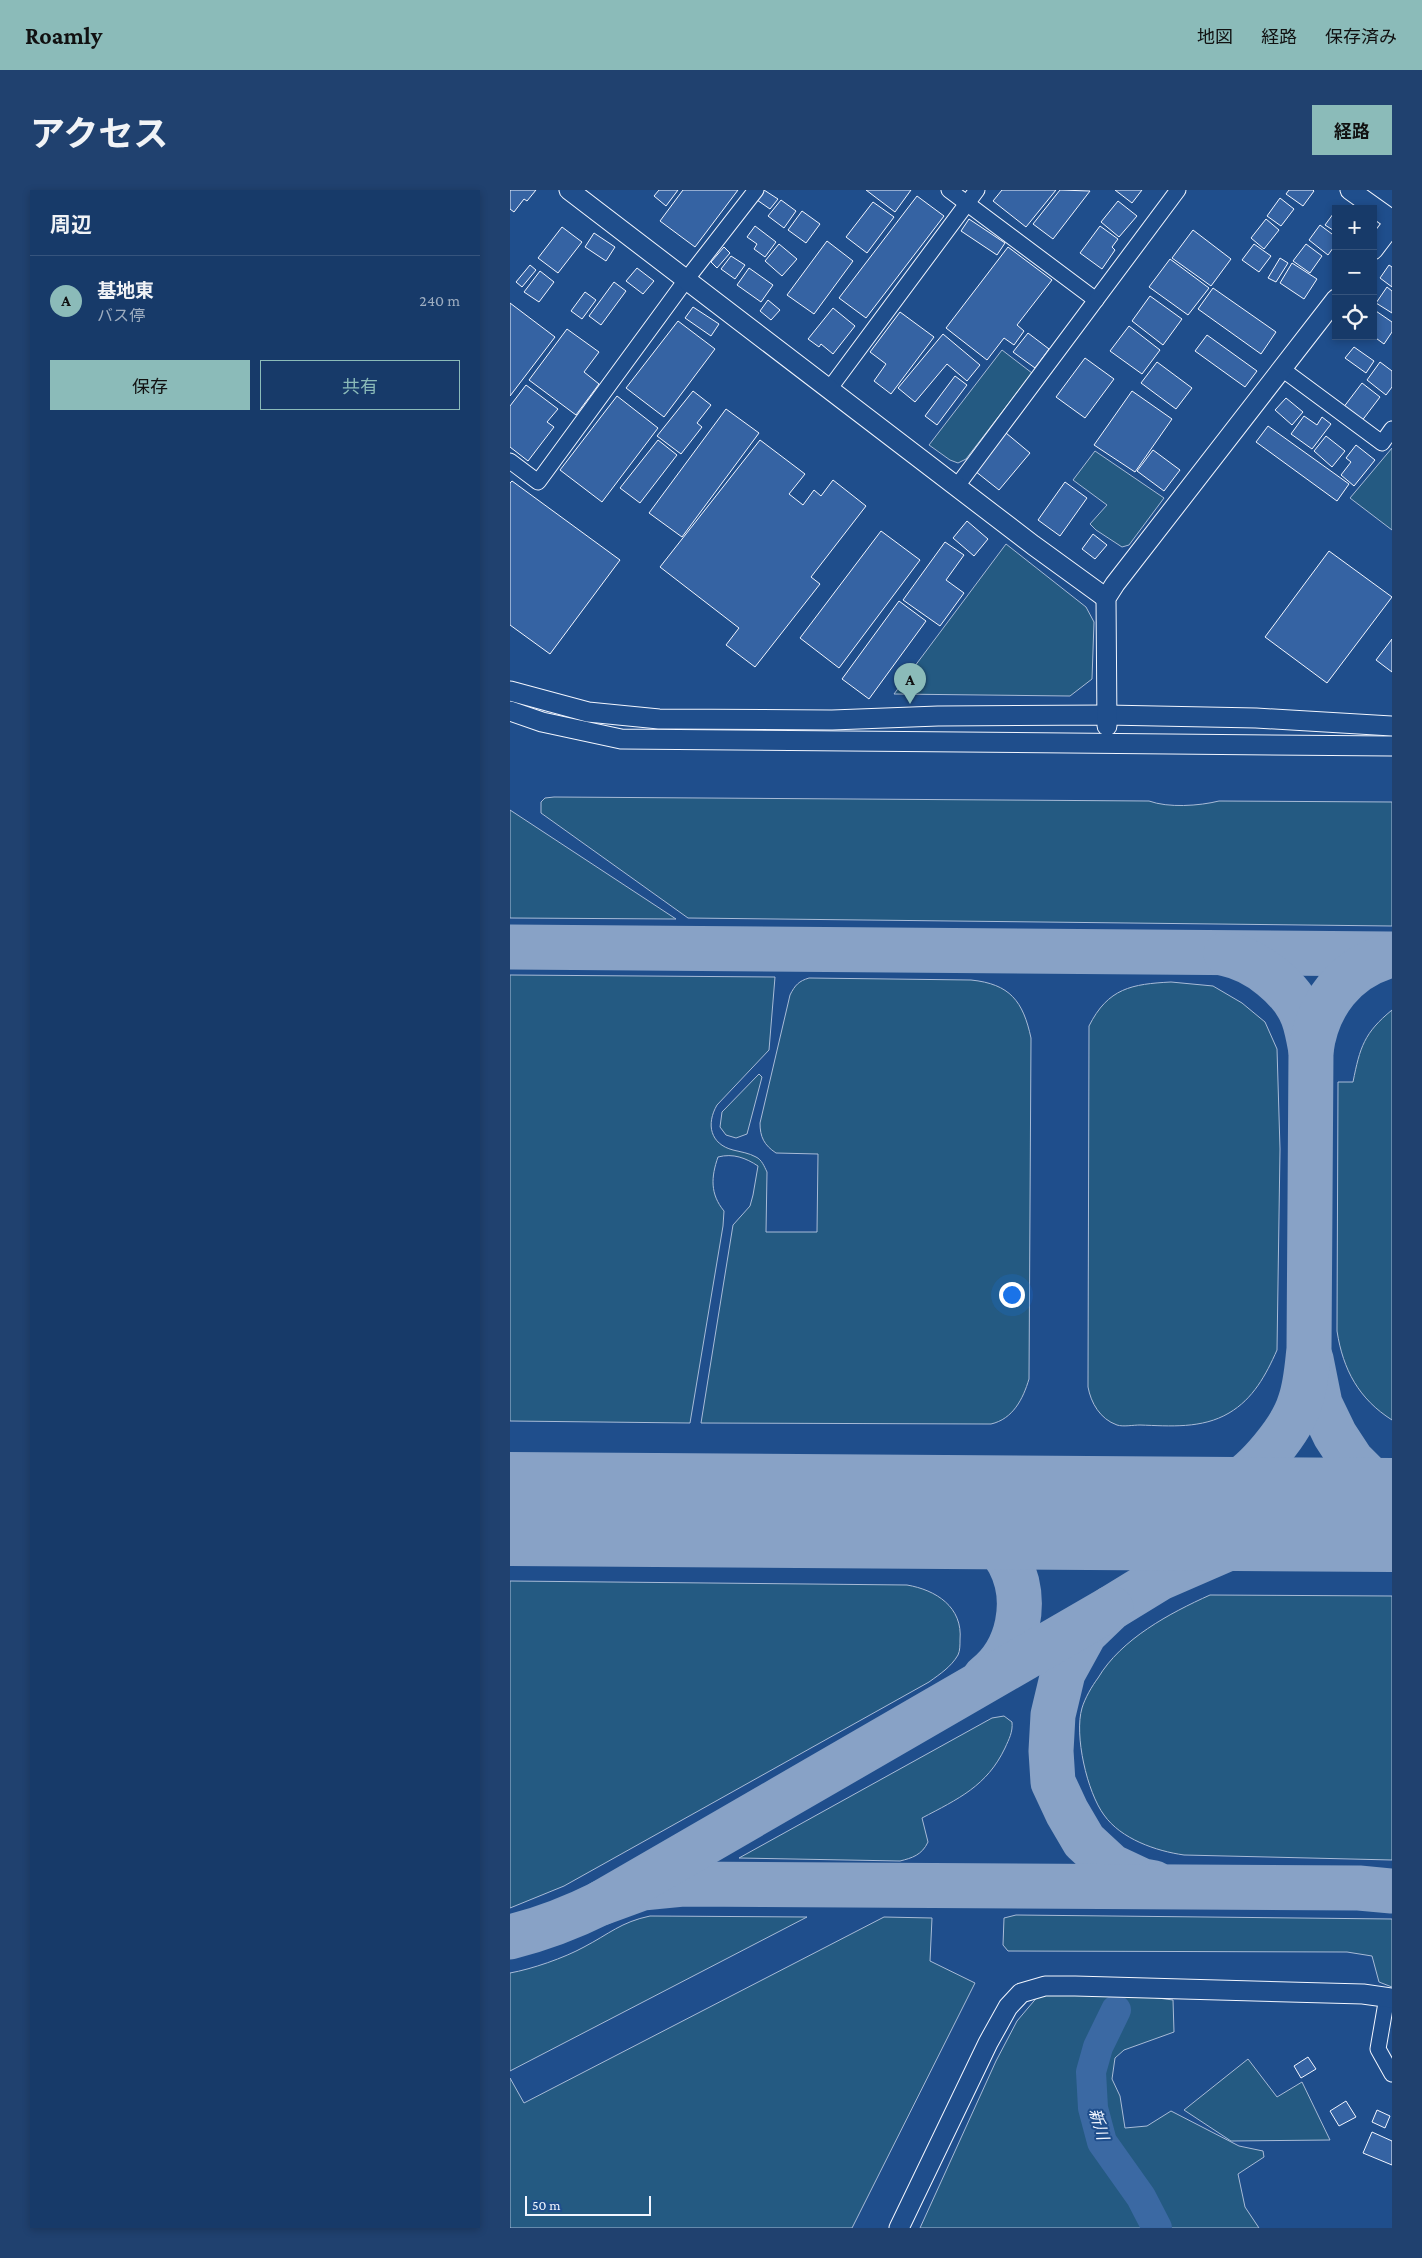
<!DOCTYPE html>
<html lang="ja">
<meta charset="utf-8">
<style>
body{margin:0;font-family:"Crimson Pro","Noto Sans JP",serif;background:#20416f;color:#f1f3f6}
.controls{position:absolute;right:15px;top:15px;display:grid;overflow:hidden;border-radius:0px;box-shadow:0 2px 8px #0003}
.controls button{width:45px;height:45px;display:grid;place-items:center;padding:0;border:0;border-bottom:1px solid #36547d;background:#173a69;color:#f1f3f6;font:25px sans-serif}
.scale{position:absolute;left:15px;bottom:12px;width:126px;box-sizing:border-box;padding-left:5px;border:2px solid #f2f6ff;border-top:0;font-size:14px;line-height:18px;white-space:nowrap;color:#f2f6ff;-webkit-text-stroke:4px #1f4e8c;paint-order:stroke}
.you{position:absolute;left:501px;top:1104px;width:18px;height:18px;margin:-12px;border:4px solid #fff;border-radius:50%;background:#1a73e8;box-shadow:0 0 0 8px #1a73e833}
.badge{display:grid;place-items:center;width:32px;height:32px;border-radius:50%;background:#8bbbb9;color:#111;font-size:16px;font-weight:700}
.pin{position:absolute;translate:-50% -41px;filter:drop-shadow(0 1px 2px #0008)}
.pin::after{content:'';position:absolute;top:26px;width:18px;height:15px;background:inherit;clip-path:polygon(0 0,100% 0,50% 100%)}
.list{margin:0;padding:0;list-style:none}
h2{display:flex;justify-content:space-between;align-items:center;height:65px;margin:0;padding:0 20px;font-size:21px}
h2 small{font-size:16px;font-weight:400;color:#9eadc0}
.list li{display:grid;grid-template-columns:32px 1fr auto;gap:15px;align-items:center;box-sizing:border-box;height:90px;padding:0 20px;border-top:1px solid #36547d}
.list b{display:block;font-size:19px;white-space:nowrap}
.list p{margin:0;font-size:16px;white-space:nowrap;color:#9eadc0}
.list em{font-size:16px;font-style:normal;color:#9eadc0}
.actions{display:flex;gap:10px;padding:15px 20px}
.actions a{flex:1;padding:11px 0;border:1px solid #8bbbb9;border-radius:0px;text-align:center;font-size:18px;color:#8bbbb9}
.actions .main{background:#8bbbb9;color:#111}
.icon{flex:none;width:28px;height:28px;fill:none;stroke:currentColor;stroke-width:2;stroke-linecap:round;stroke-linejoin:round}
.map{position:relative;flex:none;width:882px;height:2038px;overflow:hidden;border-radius:0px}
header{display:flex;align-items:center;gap:30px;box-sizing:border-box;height:70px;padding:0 25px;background:#8bbbb9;color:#111}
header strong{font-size:24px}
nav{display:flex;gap:28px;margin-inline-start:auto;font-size:18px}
.intro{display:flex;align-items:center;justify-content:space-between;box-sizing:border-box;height:120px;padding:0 30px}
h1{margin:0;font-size:35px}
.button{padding:12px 22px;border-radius:0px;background:#8bbbb9;color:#111;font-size:18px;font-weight:700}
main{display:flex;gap:30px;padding:0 30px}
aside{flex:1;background:#173a69;border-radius:0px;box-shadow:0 2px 8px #0003}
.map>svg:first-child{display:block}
.green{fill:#245a82;stroke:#a8bbd7}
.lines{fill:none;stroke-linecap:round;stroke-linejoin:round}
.river{stroke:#3b69a3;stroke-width:30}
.taxiway{stroke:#88a2c6;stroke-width:45}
.runway{stroke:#88a2c6;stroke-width:114}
.building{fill:#3563a3;stroke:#f2f6ff}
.minor-casing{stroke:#f2f6ff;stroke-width:17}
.tertiary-casing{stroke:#f2f6ff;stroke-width:21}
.minor{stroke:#1f4e8c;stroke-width:15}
.tertiary{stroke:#1f4e8c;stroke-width:19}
.labels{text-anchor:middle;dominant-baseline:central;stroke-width:4;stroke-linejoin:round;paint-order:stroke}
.water-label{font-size:16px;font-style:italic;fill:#f2f6ff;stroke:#1f4e8c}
</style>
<header>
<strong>Roamly</strong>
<nav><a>地図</a><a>経路</a><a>保存済み</a></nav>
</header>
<div class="intro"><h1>アクセス</h1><a class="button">経路</a></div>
<main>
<aside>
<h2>周辺<small></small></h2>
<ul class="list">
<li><span class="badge">A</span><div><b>基地東</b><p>バス停</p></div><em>240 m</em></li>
</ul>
<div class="actions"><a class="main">保存</a><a>共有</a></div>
</aside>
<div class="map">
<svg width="882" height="2038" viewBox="0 0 882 2038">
<rect width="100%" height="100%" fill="#1f4e8c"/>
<g class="green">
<polygon points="492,160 522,183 456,269 448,273 440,270 419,255"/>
<polygon points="882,258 882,340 840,308"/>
<polygon points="585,261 654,308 619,355 612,357 586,340 580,334 597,315 563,290"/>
<polygon points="496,354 576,417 584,432 582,489 560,506 384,504"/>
<path d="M 44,607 L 639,611 C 658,618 689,616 709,611 L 882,612 L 882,736 L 178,728 L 31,623 L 31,612 L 35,608 Z"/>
<polygon points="0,620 166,729 0,728"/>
<path d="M 0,785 L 265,787 L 259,860 L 207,915 C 196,934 200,954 223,960 C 231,962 239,963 246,967 C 252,970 254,976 257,982 L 256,1042 L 307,1042 L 308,964 L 266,963 C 254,955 250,947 250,933 L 280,805 C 285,795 289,791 299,788 L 461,790 C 500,794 513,811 521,848 L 519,1189 C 513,1209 503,1229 481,1234 L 191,1233 L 223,1035 L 240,1016 L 243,1005 L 248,976 C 236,968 223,963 208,967 C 201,987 200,1004 214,1021 L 213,1036 L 180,1233 L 0,1231 Z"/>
<path d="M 661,792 L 703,796 L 732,813 L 755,832 L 767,859 L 770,959 L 767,1160 C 756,1185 743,1209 719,1223 C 692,1239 660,1236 630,1235 C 623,1235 613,1237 607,1235 C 590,1229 581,1213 578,1197 L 579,836 C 598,798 622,794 661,792 Z"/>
<path d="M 882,820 L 882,1230 C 849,1209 833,1180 827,1141 L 828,892 L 843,892 C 850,857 854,843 882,820 Z"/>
<polygon points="249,884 252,887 237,944 226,948 216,945 210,937 212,922"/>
<path d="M 0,1391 L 397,1395 C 426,1400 453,1417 450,1450 C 450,1455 450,1461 448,1465 C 441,1477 430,1484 419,1492 L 54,1696 L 0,1718 Z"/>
<path d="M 700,1405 L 882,1406 L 882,1670 L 674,1665 C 646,1661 611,1649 594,1625 C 577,1602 564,1545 572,1518 C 575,1508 582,1496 588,1488 C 611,1449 660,1423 700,1405 Z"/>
<path d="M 494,1526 L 502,1532 C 503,1542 499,1549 495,1558 C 477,1596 448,1609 412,1628 L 418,1652 C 412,1665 402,1668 390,1671 L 229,1668 L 482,1528 Z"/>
<polygon points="506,1725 882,1729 882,1797 869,1792 862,1766 837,1762 498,1761 493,1755 494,1728"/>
<path d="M 140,1726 L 297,1727 L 0,1881 L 0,1783 C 22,1779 54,1768 74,1757 C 99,1744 111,1732 140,1726 Z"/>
<polygon points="374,1727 422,1728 420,1771 465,1793 342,2038 0,2038 0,1888 14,1913"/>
<polygon points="529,1805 633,1806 663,1810 664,1842 614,1860 605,1868 602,1889 610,1906 615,1938 637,1936 661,1921 729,1956 753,1961 754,1967 728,1984 735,2017 749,2038 410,2038 486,1871 507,1831"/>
<polygon points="738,1869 767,1907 792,1892 820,1950 721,1951 674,1920"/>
</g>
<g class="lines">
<polyline class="river" points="606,1820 588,1857 581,1882 583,1918 592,1952 631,2007 647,2038"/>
<g class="taxiway">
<polyline points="0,757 882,764"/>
<path d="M 716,764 C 746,770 782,798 793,827 C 797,838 799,850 801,861"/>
<polyline points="801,1169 810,1214 825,1245 842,1271 858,1287 882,1300"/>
<path d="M 401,1322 C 417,1323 436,1323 451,1328 C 462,1332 470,1341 479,1349 C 486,1355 494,1363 499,1372 C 519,1410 509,1461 475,1487"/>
<path d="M 616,1323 C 651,1316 688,1311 720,1296 C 746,1283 782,1239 790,1212 C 796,1195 797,1177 799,1159 L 801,861 C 807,815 835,777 882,765"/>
<polyline points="644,1693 633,1691 601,1676 574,1651 557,1622 543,1592 541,1561 543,1525 553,1483 575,1443 601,1418 650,1388 763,1339 840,1325"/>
<polyline points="91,1713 132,1698 173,1694 849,1698 882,1701"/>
<path d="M 0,1747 C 32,1739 61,1728 91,1713 L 601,1418"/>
</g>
<polyline class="runway" points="0,1319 882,1325"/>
</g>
<g class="building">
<polygon points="0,0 26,0 17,11 14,9 4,22 0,19"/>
<polygon points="149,0 168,0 156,16 144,6"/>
<polygon points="173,0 228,0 185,57 150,31"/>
<polygon points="254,0 268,9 260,19 247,10"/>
<polygon points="356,0 401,0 385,22"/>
<polygon points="492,0 546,0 516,37 483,11"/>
<polygon points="550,0 580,1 543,49 523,34"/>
<polygon points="605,0 632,0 622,13"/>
<polygon points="779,0 803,0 804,1 793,16 776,4"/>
<polygon points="407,6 434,26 356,128 329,108"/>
<polygon points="770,8 784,19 771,36 757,26"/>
<polygon points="271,10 286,21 274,38 258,26"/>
<polygon points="608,11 627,26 609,47 591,32"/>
<polygon points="363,12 384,27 357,63 336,47"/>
<polygon points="826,20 826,42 815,35"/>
<polygon points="292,21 310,34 296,53 278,40"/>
<polygon points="459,29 495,53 487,65 451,41"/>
<polygon points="756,29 769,40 754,59 741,48"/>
<polygon points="810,35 826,47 826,54 818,65 799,50"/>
<polygon points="245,36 266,52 255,67 244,59 247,54 237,47"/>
<polygon points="590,36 608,49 602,57 605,60 592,79 570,63"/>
<polygon points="52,37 72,52 48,83 28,68"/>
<polygon points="683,40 721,69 701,96 662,68"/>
<polygon points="84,43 105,57 96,71 75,57"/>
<polygon points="317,51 343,71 304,124 277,105"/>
<polygon points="269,54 287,69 272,86 255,71"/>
<polygon points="744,54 761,66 749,82 732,70"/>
<polygon points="796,54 812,66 800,83 783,71"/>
<polygon points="214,57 220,63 207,78 201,72"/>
<polygon points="498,57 542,90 507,135 514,141 504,155 494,148 477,170 436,138"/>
<polygon points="221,66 235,75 225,89 211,79"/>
<polygon points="770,68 778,73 766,92 758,88"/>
<polygon points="660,69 699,98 678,125 639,97"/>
<polygon points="782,73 807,89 794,109 770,93"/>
<polygon points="20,75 26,80 12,97 6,92"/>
<polygon points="879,75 882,77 882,97 870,88"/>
<polygon points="127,78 144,91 133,104 116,91"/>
<polygon points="239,78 263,95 251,112 227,95"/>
<polygon points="30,81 44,92 29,112 14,102"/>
<polygon points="104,92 116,101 91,135 79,126"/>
<polygon points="877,97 882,101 882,123 866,113"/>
<polygon points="703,98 766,142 751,164 688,119"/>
<polygon points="75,102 86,110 72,129 61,121"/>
<polygon points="640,106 672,129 653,155 622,131"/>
<polygon points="258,110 270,120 261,130 250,121"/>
<polygon points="0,113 45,147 0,206"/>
<polygon points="183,117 209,134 201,146 175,128"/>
<polygon points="323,118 345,136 323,164 311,154 309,157 298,149"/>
<polygon points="863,119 882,132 882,142 874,154 863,146"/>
<polygon points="390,122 424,147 381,204 364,191 376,174 360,162"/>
<polygon points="168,131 205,159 154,227 116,198"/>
<polygon points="619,136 650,160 632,184 600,161"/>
<polygon points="57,139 89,162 74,182 89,194 66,225 19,190"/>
<polygon points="518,143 539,159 525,178 503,162"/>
<polygon points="433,144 470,175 457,191 437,174 405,212 388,198"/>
<polygon points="697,145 747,181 735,197 685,161"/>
<polygon points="844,157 864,171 856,183 835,168"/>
<polygon points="575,168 604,189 575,228 546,207"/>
<polygon points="647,172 682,198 666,219 631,193"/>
<polygon points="870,172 882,181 882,197 876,205 857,190"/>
<polygon points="445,186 457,195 427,235 415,226"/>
<polygon points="852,193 870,207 851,232 833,218"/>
<polygon points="16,195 48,219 37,232 44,237 18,271 0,257 0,216"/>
<polygon points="183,201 201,215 187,233 192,237 171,264 147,246"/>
<polygon points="622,201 662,229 625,282 584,255"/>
<polygon points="107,206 148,238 92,312 50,280"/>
<polygon points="776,208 793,222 782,235 765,220"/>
<polygon points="216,219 249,243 172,347 139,323"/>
<polygon points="794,226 807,235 812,227 821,234 802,259 781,244"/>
<polygon points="758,236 839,294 827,311 746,252"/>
<polygon points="496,243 520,263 489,300 465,281"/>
<polygon points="816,246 835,261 822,277 804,261"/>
<polygon points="148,250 167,265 130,313 110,298"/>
<polygon points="250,250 295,284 279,304 293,315 304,300 311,306 323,290 356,316 301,387 310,394 245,477 216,455 229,438 150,377"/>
<polygon points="846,255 865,270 844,296 831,285 841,272 836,268"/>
<polygon points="643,260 670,280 654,301 627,281"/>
<polygon points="2,291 110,370 40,464 0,435 0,293"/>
<polygon points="555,292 577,308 550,346 528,330"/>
<polygon points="457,331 478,349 464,366 443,348"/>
<polygon points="371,341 410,370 329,478 290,448"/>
<polygon points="583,344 597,355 585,369 572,359"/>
<polygon points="435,352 454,365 436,390 454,403 430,436 393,410"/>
<polygon points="819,361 882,407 817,493 755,447"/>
<polygon points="389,411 416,431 359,509 332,489"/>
<polygon points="882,449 882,482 866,470"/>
<polygon points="798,1867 806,1879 791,1888 784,1876"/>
<polygon points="836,1911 846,1927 829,1936 820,1921"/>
<polygon points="867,1920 880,1926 875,1938 862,1932"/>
<polygon points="862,1942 882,1951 882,1975 853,1963"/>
</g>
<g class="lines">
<defs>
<g id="minor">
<polyline points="439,0 586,110"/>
<polyline points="772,179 872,253 882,239"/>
<polyline points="320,198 467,0"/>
<polyline points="0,271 28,292 176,90 246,0"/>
<polyline points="447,296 668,0"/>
<polyline points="877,1807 868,1859 882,1884"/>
</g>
<g id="tertiary">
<polyline points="59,0 523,355 596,408"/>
<polyline points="840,0 882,30"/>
<polyline points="863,60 882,35"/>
<polyline points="0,501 78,522 149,529 322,530 428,526 597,525 746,528 882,536"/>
<polyline points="0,521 32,532 111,549 882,556"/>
<polyline points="597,536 596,408 605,394 826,109"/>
<polyline points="389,2038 478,1853 498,1817 511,1803 535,1796 565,1796 853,1804 882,1808"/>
</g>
</defs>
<use href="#minor" class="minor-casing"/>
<use href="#tertiary" class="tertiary-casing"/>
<use href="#minor" class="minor"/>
<use href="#tertiary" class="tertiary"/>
</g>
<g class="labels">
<g class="water-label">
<text transform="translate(589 1934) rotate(74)">新川</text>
</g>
</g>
</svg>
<div class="controls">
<button>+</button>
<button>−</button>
<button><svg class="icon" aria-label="locate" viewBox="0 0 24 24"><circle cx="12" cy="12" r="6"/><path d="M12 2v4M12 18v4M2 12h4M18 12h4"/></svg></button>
</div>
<div class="scale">50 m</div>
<div class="you"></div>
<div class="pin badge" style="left:400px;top:514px">A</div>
</div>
</main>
